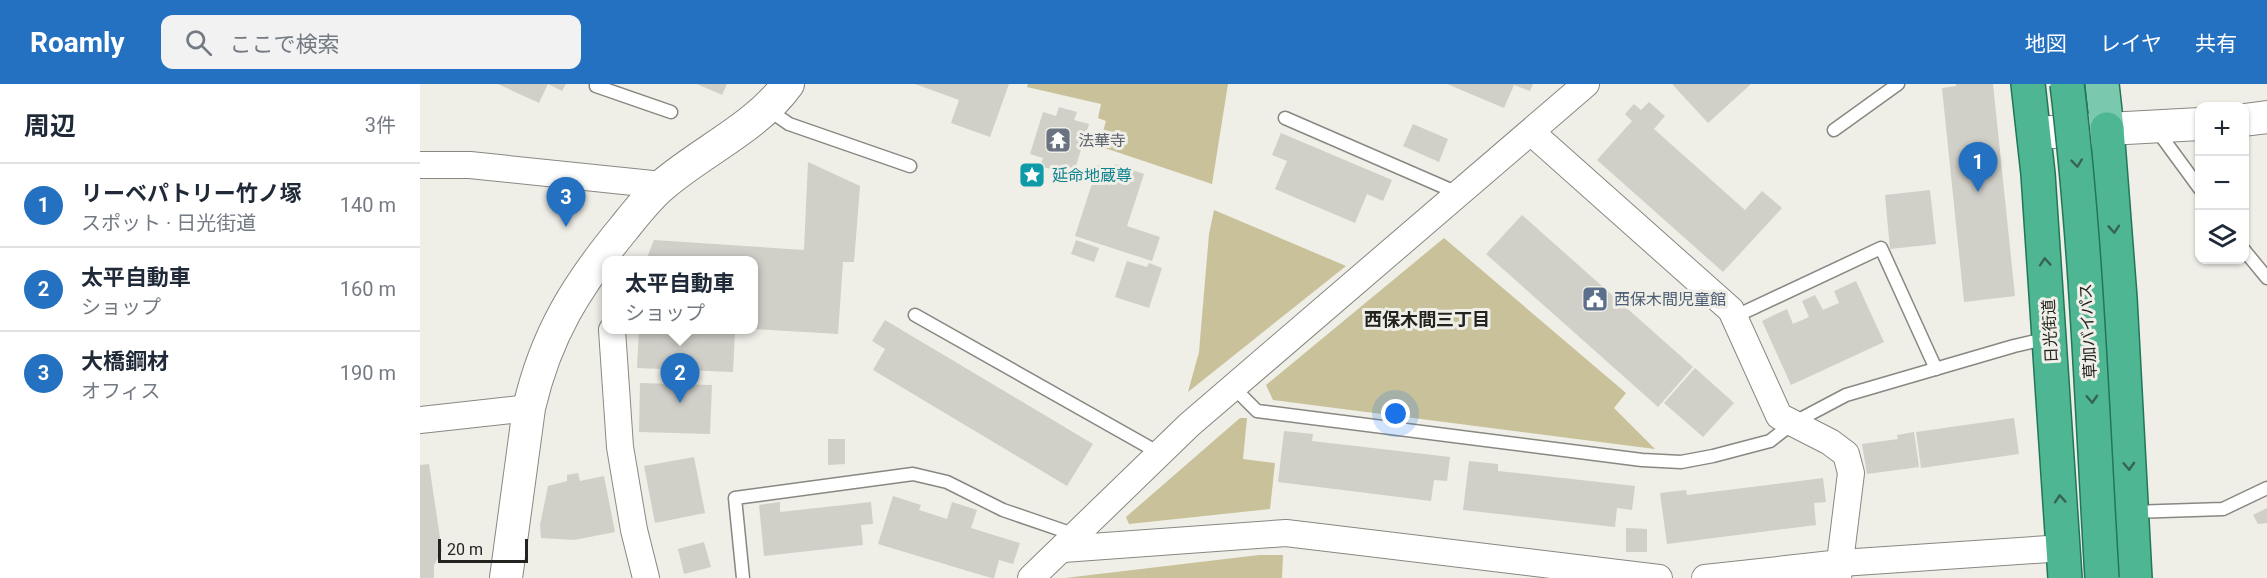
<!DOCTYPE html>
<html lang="ja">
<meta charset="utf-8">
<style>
body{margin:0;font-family:Roboto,"Noto Sans JP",sans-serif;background:#f2f2f3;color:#1f2937}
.controls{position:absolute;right:18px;top:18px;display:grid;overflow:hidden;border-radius:12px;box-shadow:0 2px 4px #0004}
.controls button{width:54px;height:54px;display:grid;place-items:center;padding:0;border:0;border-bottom:2px solid #e0e1e3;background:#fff;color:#1f2937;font:30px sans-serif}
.scale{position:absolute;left:18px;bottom:15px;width:90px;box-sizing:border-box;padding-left:6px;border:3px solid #232320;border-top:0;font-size:16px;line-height:21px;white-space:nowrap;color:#232320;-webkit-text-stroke:4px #efeee7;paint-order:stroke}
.you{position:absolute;left:976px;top:330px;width:21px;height:21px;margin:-15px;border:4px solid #fff;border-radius:50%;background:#1a73e8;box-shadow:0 0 0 9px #1a73e833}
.badge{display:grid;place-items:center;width:39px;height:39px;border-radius:50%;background:#2371c0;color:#fff;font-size:20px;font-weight:700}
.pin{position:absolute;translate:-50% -50px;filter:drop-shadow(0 2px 3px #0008)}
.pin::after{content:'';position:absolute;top:32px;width:21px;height:18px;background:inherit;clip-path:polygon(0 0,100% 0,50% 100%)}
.popup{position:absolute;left:182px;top:172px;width:156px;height:78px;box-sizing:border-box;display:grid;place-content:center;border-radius:12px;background:#fff;filter:drop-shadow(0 2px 4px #0005);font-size:20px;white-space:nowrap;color:#747a83}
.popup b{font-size:22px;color:#1f2937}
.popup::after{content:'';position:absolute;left:50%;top:100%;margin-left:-12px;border:12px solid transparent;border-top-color:#fff}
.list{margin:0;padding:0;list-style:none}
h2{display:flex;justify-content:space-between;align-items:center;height:78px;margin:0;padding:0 24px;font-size:26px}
h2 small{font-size:20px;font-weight:400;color:#747a83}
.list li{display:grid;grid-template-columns:39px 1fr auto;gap:18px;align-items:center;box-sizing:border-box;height:84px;padding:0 24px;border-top:2px solid #e0e1e3}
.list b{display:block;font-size:22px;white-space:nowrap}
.list p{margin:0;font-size:20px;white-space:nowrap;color:#747a83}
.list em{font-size:20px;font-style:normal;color:#747a83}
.icon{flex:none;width:33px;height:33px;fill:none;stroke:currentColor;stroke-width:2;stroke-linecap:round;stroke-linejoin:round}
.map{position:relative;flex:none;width:1847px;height:494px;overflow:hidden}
header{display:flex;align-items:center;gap:36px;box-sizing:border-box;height:84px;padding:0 30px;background:#2371c0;color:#fff}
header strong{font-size:28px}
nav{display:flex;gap:33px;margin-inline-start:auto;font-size:21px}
.search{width:420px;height:54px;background:#f2f2f3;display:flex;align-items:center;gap:15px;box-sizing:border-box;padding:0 21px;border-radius:12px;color:#747a83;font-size:22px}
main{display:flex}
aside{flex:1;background:#fff}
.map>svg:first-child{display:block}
.green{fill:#c8c199}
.building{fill:#d0cfc8}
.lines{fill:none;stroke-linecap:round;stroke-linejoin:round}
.service-casing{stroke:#888781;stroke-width:15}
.minor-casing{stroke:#888781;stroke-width:28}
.tertiary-casing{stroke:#888781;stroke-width:34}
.primary-casing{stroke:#227659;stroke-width:36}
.trunk-casing{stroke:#227659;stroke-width:36}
.service{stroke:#fff;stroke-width:12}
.minor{stroke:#fff;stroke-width:26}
.tertiary{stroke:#fff;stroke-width:32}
.primary{stroke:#7ac8ae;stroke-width:33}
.trunk{stroke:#4eb693;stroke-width:33}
.trunk-bridge-casing{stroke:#227659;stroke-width:36;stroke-linecap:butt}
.trunk-bridge{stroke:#4eb693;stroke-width:33}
.oneway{stroke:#366554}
.labels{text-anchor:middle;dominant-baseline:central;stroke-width:6;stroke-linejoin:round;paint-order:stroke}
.worship-label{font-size:16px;fill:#5b616d;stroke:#efeee7;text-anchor:start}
.culture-label{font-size:16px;fill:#0d838f;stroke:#efeee7;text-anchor:start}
.service-label{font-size:16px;fill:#4e5e75;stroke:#efeee7;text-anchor:start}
.street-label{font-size:16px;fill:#232320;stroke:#efeee7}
.neighbourhood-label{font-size:18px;font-weight:bold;fill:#232320;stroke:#efeee7}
</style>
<header>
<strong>Roamly</strong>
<div class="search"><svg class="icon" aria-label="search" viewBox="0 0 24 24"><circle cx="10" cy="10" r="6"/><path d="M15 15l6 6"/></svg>ここで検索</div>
<nav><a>地図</a><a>レイヤ</a><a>共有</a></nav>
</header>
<main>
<aside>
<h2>周辺<small>3件</small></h2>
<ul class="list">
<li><span class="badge">1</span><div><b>リーベパトリー竹ノ塚</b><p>スポット · 日光街道</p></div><em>140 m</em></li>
<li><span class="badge">2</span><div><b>太平自動車</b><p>ショップ</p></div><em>160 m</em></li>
<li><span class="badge">3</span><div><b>大橋鋼材</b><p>オフィス</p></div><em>190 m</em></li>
</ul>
</aside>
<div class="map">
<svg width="1847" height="494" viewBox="0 0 1847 494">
<rect width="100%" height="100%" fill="#efeee7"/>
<g class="green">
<polygon points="608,0 808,0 792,100 679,62 686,37 678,34 681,20 607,3"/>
<polygon points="794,126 926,182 768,308 779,268 789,150"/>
<polygon points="1024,154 1206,309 1194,324 1235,365 853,316 846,301"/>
<polygon points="820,334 827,334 823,375 855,379 850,425 709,440 706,433"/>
<polygon points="839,471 863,471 862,494 645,494"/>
</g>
<g class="building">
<polygon points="78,0 146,0 142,7 128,0 119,19"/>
<polygon points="277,0 307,0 302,11"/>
<polygon points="495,0 589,0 570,53 531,39 539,16"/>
<polygon points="1027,0 1113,0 1110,7 1094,1 1084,24"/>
<polygon points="1252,0 1331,0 1288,39"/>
<polygon points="1536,0 1573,0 1595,212 1544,218 1522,4 1536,2"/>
<polygon points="1229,18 1245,32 1234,45 1325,126 1342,107 1362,124 1303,188 1177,76 1212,37 1205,30 1214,20 1221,26"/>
<polygon points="639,23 657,28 654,36 669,40 655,85 642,81 640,88 620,82 623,74 610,70 623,28 636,32"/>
<polygon points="993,40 1028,55 1019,78 983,62"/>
<polygon points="861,49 972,96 963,117 947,110 935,139 855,105 867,77 852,71"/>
<polygon points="388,78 440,102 434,178 423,178 418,250 334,245 334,176 226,176 234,156 384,166"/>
<polygon points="695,80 724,90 707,142 740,153 732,177 655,152 678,81 693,86"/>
<polygon points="1510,106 1516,160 1470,165 1465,111"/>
<polygon points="1102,131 1273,283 1238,323 1066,170"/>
<polygon points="656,156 679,164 674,178 651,170"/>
<polygon points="707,177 727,183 729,179 742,184 729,224 695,213"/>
<polygon points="1436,197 1464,258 1371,301 1342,237 1367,225 1373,240 1389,233 1382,217 1395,211 1403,226 1419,219 1414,207"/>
<polygon points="465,236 673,360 647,402 453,286 465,265 452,257"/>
<polygon points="219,246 315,248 313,288 217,284"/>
<polygon points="1275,284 1314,319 1283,353 1244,319"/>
<polygon points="220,299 292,301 290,350 219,348"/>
<polygon points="1594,334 1599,370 1501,384 1496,348"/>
<polygon points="864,347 893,350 892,357 1030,373 1027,397 1014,396 1011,417 858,398"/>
<polygon points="1494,348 1499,383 1447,390 1442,360 1478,355 1477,351"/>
<polygon points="408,355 425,355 425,380 408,381"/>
<polygon points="274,373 285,429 235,439 224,382"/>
<polygon points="1049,377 1078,380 1078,387 1215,402 1212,426 1197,424 1195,443 1043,426"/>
<polygon points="9,380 22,467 14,481 14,494 0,494 0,381"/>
<polygon points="158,389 160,397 184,392 195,448 154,456 121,454 120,441 128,402 147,397 147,391"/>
<polygon points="1403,394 1406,418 1394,419 1396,441 1247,460 1240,409 1266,406 1267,411"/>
<polygon points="473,412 501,421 499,426 527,435 532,418 557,426 551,444 600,459 593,480 579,476 574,494 571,494 458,460"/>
<polygon points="360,418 360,428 451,418 453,440 441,441 443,461 344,472 339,421"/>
<polygon points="1847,424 1847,439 1838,440 1833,431"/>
<polygon points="1206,444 1227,445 1227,468 1206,468"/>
<polygon points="284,458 291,483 264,490 258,465"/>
</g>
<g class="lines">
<defs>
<g id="service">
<polyline points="176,0 176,2 251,28"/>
<polyline points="346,24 369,40 490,82"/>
<polyline points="865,34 1040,110"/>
<polyline points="1736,45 1780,105"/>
<polyline points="1414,46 1478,0"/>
<polyline points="1824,166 1847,194"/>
<polyline points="495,231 741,370"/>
<polyline points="1314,233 1461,164 1516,285"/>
<polyline points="813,303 837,327 1222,376 1261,378 1293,372 1350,357 1373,339 1426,311 1594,262 1629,254"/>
<polyline points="1712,428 1803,425 1847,404"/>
<polyline points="323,494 315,414 493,390 527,398 583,426 656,451"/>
</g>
<g id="minor">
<polyline points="1112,49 1311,226 1359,332 1410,358 1426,370 1431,389 1418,494"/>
<polyline points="0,81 50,81 242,101"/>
<polyline points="192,246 200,363 214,446 226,494"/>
<polyline points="0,336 109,324"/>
<polyline points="643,465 866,449 1239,494"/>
<polyline points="611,494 769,341 1166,0"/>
<polyline points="1285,494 1421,479 1644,464"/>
</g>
<g id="tertiary">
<polyline points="1824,36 1847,33"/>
<polyline points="1614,49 1780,40"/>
<path d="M 86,494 L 109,324 C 126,250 157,201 204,144 C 216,129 229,112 244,100 C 284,66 337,43 368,0"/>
</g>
<polyline id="primary" points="1682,0 1687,45"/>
<g id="trunk">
<polyline points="1608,0 1618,90 1645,494"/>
<polyline points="1687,45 1700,214 1715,494"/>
</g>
</defs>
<use href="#service" class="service-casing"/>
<use href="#minor" class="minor-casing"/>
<use href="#tertiary" class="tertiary-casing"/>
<use href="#primary" class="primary-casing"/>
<use href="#trunk" class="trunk-casing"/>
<use href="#service" class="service"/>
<use href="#minor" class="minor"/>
<use href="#tertiary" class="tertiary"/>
<use href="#primary" class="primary"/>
<use href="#trunk" class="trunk"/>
<defs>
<path id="trunk-bridge" d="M 1647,0 C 1667,164 1672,329 1682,494"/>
</defs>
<use href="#trunk-bridge" class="trunk-bridge-casing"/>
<use href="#trunk-bridge" class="trunk-bridge"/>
</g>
<defs><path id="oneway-chevron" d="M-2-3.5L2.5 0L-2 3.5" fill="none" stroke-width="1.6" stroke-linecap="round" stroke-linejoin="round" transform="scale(1.5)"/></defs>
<g class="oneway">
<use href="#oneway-chevron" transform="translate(1657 79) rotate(84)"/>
<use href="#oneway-chevron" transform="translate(1694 145) rotate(86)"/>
<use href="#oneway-chevron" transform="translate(1625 178) rotate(-94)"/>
<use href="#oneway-chevron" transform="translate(1672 315) rotate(87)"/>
<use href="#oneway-chevron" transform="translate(1709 382) rotate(87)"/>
<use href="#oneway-chevron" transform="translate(1640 415) rotate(-94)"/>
</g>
<defs>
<symbol id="temple-square" viewBox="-11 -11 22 22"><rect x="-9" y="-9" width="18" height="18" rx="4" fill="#6b7280" stroke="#efeee7"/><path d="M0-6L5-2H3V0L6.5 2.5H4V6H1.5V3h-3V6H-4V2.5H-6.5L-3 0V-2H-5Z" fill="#fff"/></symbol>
<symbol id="sight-square" viewBox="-11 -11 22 22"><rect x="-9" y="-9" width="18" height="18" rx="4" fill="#0f9aa8" stroke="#efeee7"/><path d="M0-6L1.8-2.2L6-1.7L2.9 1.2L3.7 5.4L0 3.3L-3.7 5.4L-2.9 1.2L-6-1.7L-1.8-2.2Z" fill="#fff"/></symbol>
<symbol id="civic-square" viewBox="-11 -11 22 22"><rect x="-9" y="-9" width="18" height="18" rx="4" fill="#5c6f8a" stroke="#efeee7"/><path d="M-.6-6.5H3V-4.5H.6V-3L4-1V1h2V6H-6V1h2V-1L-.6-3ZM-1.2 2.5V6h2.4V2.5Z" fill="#fff"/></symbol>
</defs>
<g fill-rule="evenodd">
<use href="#temple-square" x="623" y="41" width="30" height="30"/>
<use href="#sight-square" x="597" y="76" width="30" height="30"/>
<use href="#civic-square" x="1160" y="200" width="30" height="30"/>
</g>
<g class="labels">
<g class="worship-label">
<text x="658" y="56">法華寺</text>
</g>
<g class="culture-label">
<text x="632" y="91">延命地蔵尊</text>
</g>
<g class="service-label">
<text x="1194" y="215">西保木間児童館</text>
</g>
<g class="street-label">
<text transform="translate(1630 247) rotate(-93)">日光街道</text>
<text transform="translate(1668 247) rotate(-93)">草加バイパス</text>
</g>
<g class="neighbourhood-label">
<text x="1007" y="235">西保木間三丁目</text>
</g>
</g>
</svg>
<div class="controls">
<button>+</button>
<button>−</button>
<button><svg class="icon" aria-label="layers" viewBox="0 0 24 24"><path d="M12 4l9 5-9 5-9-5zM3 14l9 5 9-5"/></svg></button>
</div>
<div class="scale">20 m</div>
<div class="you"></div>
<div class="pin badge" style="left:1558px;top:108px">1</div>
<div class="pin badge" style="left:260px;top:319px">2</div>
<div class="popup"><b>太平自動車</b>ショップ</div>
<div class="pin badge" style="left:146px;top:143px">3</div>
</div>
</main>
